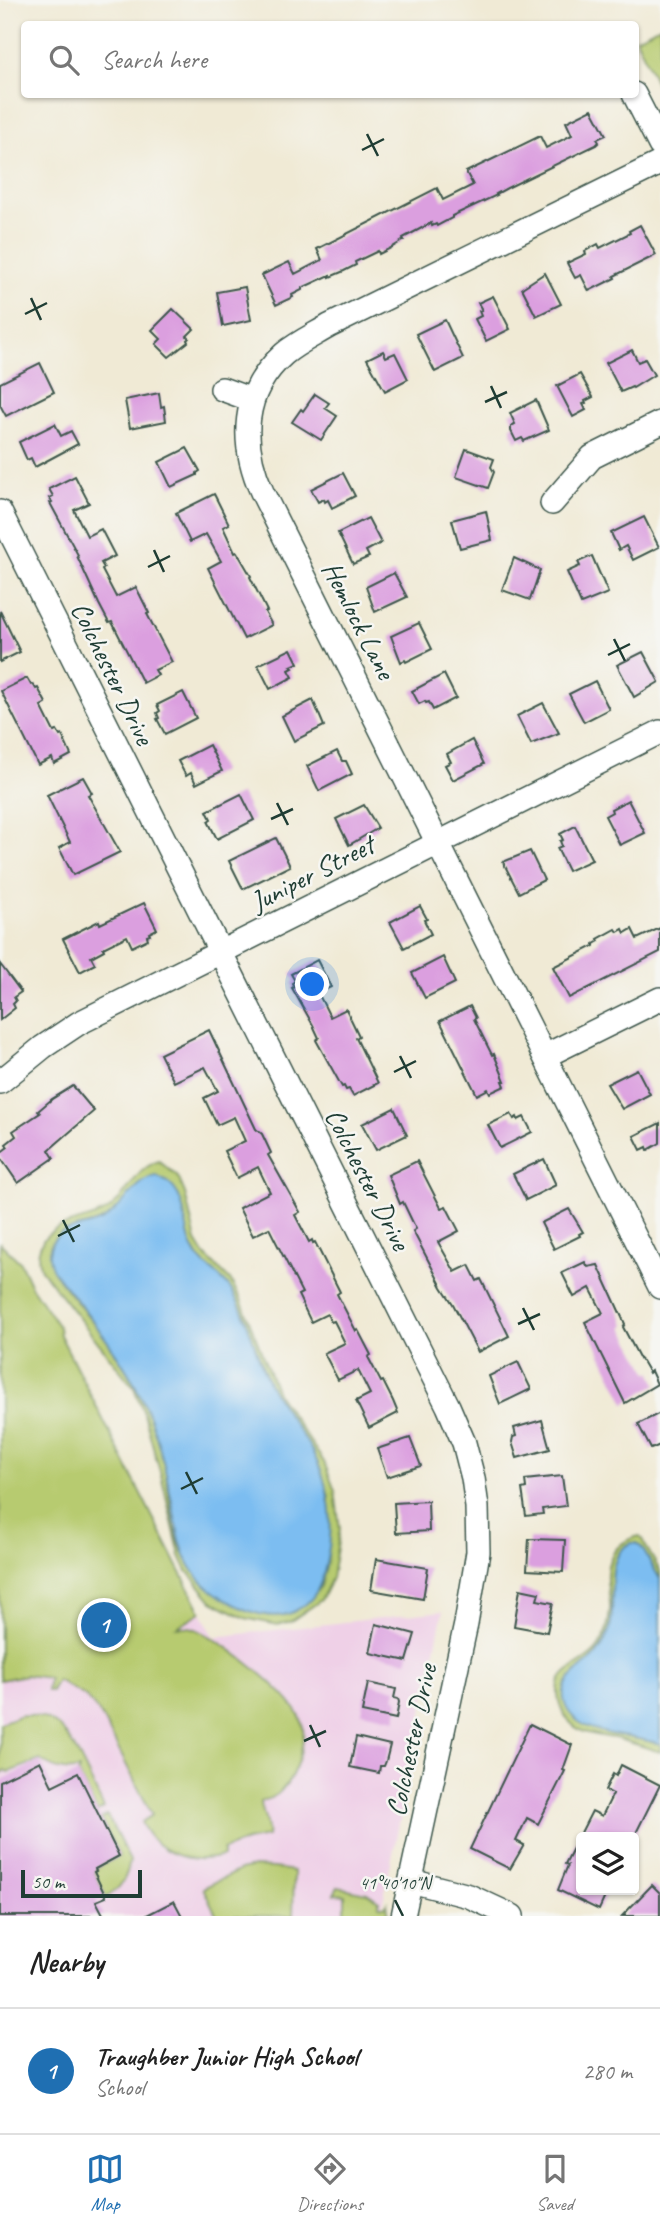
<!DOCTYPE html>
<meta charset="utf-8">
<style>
body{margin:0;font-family:Caveat,sans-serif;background:#f2f2f2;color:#222}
.controls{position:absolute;right:21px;bottom:21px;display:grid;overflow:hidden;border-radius:7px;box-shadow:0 2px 5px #0004}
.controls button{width:63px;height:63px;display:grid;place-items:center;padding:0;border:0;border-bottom:2px solid #e0e0e0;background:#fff;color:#222;font:35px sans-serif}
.scale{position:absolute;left:21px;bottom:18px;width:121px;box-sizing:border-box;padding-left:7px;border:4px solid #1f3d34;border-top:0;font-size:19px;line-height:24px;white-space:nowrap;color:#1f3d34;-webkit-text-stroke:5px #f6f6f2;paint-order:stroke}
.you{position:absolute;left:313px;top:985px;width:24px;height:24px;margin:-18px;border:5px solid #fff;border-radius:50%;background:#1a73e8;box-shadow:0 0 0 10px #1a73e833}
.badge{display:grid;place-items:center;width:46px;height:46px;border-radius:50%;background:#1f6fb2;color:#fff;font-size:23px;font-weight:700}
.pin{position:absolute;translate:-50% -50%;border:4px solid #fff;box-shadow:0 2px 7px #0006}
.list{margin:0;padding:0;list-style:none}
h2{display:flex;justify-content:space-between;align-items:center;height:91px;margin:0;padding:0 28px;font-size:30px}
h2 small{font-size:23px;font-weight:400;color:#767676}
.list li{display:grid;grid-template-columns:46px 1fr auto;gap:21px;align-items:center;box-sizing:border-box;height:126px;padding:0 28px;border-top:2px solid #e0e0e0}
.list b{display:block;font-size:26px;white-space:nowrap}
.list p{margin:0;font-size:23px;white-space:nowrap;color:#767676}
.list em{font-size:23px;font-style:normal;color:#767676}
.icon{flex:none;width:38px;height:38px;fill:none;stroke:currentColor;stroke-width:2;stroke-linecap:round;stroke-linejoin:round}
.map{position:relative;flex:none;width:660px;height:1916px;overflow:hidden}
.search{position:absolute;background:#fff;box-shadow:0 2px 5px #0004;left:21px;right:21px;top:21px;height:77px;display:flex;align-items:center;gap:18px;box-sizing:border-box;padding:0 24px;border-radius:7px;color:#767676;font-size:26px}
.sheet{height:217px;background:#fff}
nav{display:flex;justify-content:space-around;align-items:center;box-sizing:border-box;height:98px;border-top:2px solid #e0e0e0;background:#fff;font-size:19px;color:#767676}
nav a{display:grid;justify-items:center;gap:4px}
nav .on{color:#1f6fb2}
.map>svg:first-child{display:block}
.built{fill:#efd0e7}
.green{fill:#b7cb6f;stroke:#6b8452;stroke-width:2;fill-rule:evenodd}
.water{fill:#7cbdf1;stroke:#4e7d92;stroke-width:2}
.building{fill:#db9fdf}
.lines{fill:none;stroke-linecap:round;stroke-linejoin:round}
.minor-casing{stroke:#3e574c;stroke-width:26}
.minor{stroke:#fff;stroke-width:23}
.ticks{fill:none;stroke:#1f3d34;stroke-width:2.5}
.labels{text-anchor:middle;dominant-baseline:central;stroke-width:5;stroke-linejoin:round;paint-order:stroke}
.street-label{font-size:28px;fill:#1f3d34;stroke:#f6f6f2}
.ticks-label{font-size:18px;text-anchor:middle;fill:#1f3d34;stroke:#f6f6f2;stroke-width:5;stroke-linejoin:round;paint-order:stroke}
</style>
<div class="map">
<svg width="660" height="1916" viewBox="0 0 660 1916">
<rect width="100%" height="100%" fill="#f6f6f2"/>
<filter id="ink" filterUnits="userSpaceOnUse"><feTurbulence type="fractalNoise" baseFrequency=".0143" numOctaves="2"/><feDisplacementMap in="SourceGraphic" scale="14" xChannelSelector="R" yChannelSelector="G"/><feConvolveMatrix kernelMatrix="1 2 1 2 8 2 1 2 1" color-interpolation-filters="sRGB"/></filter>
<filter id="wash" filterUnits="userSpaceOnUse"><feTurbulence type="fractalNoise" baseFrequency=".00686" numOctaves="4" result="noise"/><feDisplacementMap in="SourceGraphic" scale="28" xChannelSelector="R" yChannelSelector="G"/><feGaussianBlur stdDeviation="1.57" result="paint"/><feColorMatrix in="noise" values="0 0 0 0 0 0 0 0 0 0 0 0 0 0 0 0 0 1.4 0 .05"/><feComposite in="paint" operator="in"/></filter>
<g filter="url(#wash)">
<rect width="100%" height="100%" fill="#f0ead5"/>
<polygon class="built" points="53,1323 214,1637 443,1611 380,1916 0,1916 0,1349"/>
<g class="green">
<polygon points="660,26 660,92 636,38"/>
<path d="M 159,1161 L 178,1177 L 185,1193 L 196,1241 L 204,1254 L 230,1280 L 240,1297 L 278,1395 L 324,1462 L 335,1491 L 340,1529 L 332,1578 L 321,1600 L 291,1621 L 278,1625 L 245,1618 L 212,1601 L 187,1571 L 180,1556 L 162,1479 L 144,1414 L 134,1388 L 41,1270 C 37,1259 37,1250 44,1239 C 57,1221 89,1223 108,1210 C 128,1196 135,1168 159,1161 ZM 128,1198 L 184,1211 L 186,1229 L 191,1244 L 198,1257 L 211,1270 L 243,1313 L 268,1381 L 278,1401 L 312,1451 L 329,1497 L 328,1558 L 321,1586 L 309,1601 L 197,1576 C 191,1567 185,1558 181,1548 C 170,1521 169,1480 161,1449 C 148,1405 125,1364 97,1327 C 84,1309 47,1273 49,1252 C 53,1226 81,1230 100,1221 C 111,1217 120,1207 128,1198 Z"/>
<path d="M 0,1243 L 20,1262 L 31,1286 L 59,1327 L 60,1335 L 201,1612 L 177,1627 C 183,1627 188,1626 193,1628 C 220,1638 288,1691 300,1717 C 310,1737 295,1777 280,1792 C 276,1797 267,1799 261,1802 C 262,1814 269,1825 267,1837 L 246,1841 L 223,1850 L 223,1856 C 190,1865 156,1854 141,1822 L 152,1815 L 101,1715 L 86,1697 L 57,1680 L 51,1691 L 47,1691 L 49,1678 L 26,1675 L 0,1680 Z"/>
<path d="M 640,1536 L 660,1571 L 660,1579 L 642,1548 L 637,1544 L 612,1575 C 615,1621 614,1645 574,1674 L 611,1734 L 654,1742 L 660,1744 L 660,1752 C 645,1747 629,1742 614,1738 C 604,1736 591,1735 582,1731 C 563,1723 548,1689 566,1673 C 577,1663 591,1659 599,1646 C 606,1636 609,1622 610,1610 C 611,1597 606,1586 607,1573 C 608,1554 621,1539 640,1536 Z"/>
<path d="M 22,1715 C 34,1715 48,1718 58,1726 C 75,1740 93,1787 104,1808 L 97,1812 L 78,1774 L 79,1769 C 64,1773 52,1768 40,1760 L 9,1772 L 6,1771 L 0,1774 L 0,1723 Z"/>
<path d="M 107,1815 L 130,1861 C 127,1877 121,1889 106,1897 L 94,1872 L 96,1871 L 95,1869 L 119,1856 L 101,1819 Z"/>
<polygon points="254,1867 274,1868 294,1871 293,1916 217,1916 203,1888 240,1870"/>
<polygon points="338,1887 367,1893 379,1901 379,1906 385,1907 387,1903 389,1916 345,1916 345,1895 334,1894"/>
</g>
<g class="water">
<path d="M 156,1176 C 194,1191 178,1227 197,1256 C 207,1269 224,1277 232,1291 C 250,1320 255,1355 270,1385 C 281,1408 299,1428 312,1451 C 331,1486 335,1526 326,1564 C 321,1586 315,1602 293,1612 C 278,1619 259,1615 244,1609 C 175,1579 182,1541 167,1478 C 159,1441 148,1406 129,1374 C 115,1351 100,1330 84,1309 C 74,1296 62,1284 53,1270 C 50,1264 49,1260 49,1254 C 52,1224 80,1231 101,1221 C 122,1211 134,1180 156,1176 Z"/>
<path d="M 631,1543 L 636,1543 L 642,1548 L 660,1579 L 660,1744 C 633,1734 577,1738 565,1704 C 557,1679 583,1670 597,1654 C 603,1648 606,1639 609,1631 C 619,1603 600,1558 631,1543 Z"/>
</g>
<g id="blocks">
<g class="building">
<polygon points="592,109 606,135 597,139 599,142 596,145 507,188 496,194 497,195 452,216 452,218 437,226 436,224 432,226 431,223 403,238 404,240 391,248 379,254 378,251 355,262 356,265 344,271 330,277 330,275 302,288 302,290 292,295 293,297 276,305 262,275 289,262 295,274 322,260 317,249 437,188 443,200 473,185 466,172 493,159 540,136 546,148 572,135 566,122"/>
<polygon points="640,225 656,255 614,276 615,278 589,291 581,275 575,278 567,263 586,254 585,251 598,244 600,248 630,233 629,231"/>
<polygon points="545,273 561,304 536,316 522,288"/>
<polygon points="245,287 251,320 223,326 217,292"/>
<polygon points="493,296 510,329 486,341 475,319 481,316 479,311 482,310 478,303"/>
<polygon points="173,309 194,329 187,336 189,338 187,340 188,342 169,357 156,344 161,339 152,330"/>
<polygon points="445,320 463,358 435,372 416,334"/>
<polygon points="632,350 638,362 645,359 654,375 633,388 632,387 621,392 606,363"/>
<polygon points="383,351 386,357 395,353 408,379 385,391 367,359"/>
<polygon points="40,363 54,392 6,416 0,405 0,383"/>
<polygon points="580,374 593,397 585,401 586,403 583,404 586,410 573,417 557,386"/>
<polygon points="159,393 161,407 164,406 166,421 130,428 125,400"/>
<polygon points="315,394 329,403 325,408 337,416 321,440 292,422 301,409 303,411"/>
<polygon points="536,400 549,430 524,441 522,438 516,441 511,431 511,426 515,424 510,413"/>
<polygon points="55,424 61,436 71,431 78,444 35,467 31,458 27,460 19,442"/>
<polygon points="187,448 200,471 197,473 197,475 171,487 159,462"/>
<polygon points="466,449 494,459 491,467 494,472 488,488 456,477"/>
<polygon points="343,473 355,496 332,508 328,500 325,502 324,499 318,502 311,489"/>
<polygon points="75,476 89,503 74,510 87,536 101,529 115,556 101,563 104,568 102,570 116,597 136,587 149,613 147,614 172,662 155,670 158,675 143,683 112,622 109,623 99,604 77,556 78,555 50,503 52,502 49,498 53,496 49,489"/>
<polygon points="214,494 229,524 223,527 235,553 237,552 251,576 250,577 267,611 265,612 272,625 244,639 208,568 221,561 206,534 190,542 176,513"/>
<polygon points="486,511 492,540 460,548 452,520"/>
<polygon points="644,517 659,547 633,560 626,546 619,550 611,533"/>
<polygon points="368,518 381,543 366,551 369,557 353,564 338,533"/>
<polygon points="592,556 608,593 581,604 567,572 580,566 578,562"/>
<polygon points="514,558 540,570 530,600 502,590"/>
<polygon points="394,573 407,597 375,612 366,587"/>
<polygon points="0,611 20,652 0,662"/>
<polygon points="419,623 432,649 406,662 405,660 401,662 391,636"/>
<polygon points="291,649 298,663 291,666 293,668 289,670 293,677 270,689 258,665"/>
<polygon points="643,652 659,682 634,697 617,665"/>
<polygon points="444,674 456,698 433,710 429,702 426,703 425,701 419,704 412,691"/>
<polygon points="27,678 31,685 33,684 36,689 38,688 46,703 41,706 54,732 57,731 60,736 62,735 71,755 54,764 52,758 38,765 1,691"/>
<polygon points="595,681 609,709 584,722 569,694"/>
<polygon points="183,692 196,718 165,734 157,719 159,718 157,713 160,711 157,705"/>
<polygon points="313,700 324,726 294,741 282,716"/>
<polygon points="543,703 559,733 531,744 517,716"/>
<polygon points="472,740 484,764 453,780 445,765 451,762 447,754"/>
<polygon points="209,745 222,771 196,784 191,773 186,776 178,761"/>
<polygon points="337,751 342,761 346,761 352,774 319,791 307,766"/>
<polygon points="83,777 92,793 88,795 120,852 73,875 59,848 70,842 47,795"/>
<polygon points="241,794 254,820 217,839 208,821 211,819 207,811"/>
<polygon points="628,800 645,833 620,845 605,816 612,812 611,809"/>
<polygon points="364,805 378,828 349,845 336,819"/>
<polygon points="575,826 592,860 568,871 557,848 562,846 560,841 563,840 560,834"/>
<polygon points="276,838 290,866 243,889 229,861"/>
<polygon points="530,851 544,880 519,893 503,862"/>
<polygon points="144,903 157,929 149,933 150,935 147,936 148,939 132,947 127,936 103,948 104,950 91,957 95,964 80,972 63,939 99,921 100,924"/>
<polygon points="420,906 427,919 424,920 431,934 404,948 390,922"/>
<polygon points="660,928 660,952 569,998 553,967 594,946 594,944 599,941 598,939 616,929 618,932 623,929 625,933 632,929 637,939"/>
<polygon points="443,957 455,983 425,998 412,973"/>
<polygon points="317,960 331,987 318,993 330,1017 346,1009 359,1036 356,1038 378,1083 353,1096 349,1089 346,1090 344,1086 342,1087 316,1040 319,1038 313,1025 292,988 294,987 292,983 295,981 291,974"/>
<polygon points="0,964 21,992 14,997 16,1001 13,1004 15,1008 0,1020"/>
<polygon points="470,1006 476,1018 474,1019 492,1055 494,1054 505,1081 503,1081 505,1086 490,1093 488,1089 477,1095 440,1021"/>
<polygon points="209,1030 256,1129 262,1134 271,1153 268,1155 300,1212 295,1215 309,1242 312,1240 313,1243 315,1242 340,1292 337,1294 356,1331 358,1330 371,1355 368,1357 381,1382 383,1381 393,1401 398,1413 369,1428 356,1401 370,1394 358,1370 338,1380 324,1353 345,1343 334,1321 331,1322 327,1314 311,1322 298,1295 302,1293 269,1228 253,1236 239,1208 270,1192 258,1167 237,1178 224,1151 245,1141 234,1117 217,1125 204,1098 218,1091 205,1067 174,1082 160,1054"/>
<polygon points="637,1069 650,1094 622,1109 607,1084"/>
<polygon points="73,1086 94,1111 49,1150 54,1158 18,1183 0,1157 0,1153 8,1147 6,1144 16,1136 13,1131 40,1113 38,1111 52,1099"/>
<polygon points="394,1108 407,1135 376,1150 362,1124"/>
<polygon points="511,1114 514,1119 517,1117 518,1120 524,1117 532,1132 500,1148 488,1125"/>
<polygon points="660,1123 660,1143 648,1150 647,1147 641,1150 634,1136"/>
<polygon points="544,1159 556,1185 526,1200 513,1174"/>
<polygon points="417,1161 441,1208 446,1206 459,1231 438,1242 455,1272 469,1265 477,1281 481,1279 509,1336 478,1352 453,1304 442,1287 413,1231 416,1229 403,1202 400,1204 388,1175"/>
<polygon points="569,1209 583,1232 579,1234 580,1236 554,1249 541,1223"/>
<polygon points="585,1262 588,1267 598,1265 625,1324 623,1327 641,1361 642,1361 649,1373 651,1371 657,1384 625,1403 585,1322 603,1313 590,1288 574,1297 562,1273"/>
<polygon points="518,1362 531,1389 500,1404 489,1376"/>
<polygon points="660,1413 660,1445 651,1449 638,1424"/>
<polygon points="542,1420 550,1449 517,1458 512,1442 513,1437 516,1436 514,1428"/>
<polygon points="410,1438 421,1466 387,1477 377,1449"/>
<polygon points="562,1476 566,1506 542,1509 543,1514 526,1516 522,1489 526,1488 525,1480"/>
<polygon points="428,1501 429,1531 396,1533 394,1503"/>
<polygon points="529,1539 565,1540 563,1572 527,1570"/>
<polygon points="376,1559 428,1568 423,1599 371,1590"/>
<polygon points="520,1589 539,1593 537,1600 553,1603 547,1632 514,1626"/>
<polygon points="376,1624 415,1634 407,1661 370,1653"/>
<polygon points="368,1683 396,1689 394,1698 398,1699 399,1702 396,1719 362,1712"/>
<polygon points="530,1724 572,1745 563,1770 565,1771 538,1824 527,1818 516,1841 524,1845 510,1869 470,1849"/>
<polygon points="356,1737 390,1745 386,1761 384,1766 380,1766 379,1773 350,1767"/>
<polygon points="40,1761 52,1786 78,1773 119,1856 95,1869 96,1871 94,1872 106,1897 96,1901 104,1916 0,1916 0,1781"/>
<polygon points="621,1765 660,1785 634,1837 581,1837 581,1890 608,1890 599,1910 558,1890 568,1865 565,1864 592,1811 602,1816 613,1794 605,1790 613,1774 616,1776"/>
<polygon points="652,1885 660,1893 660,1916 622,1916"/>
<polygon points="174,1901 182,1916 145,1916"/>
</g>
</g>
</g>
<g filter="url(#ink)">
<use href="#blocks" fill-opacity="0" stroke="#3e574c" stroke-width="2"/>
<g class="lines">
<defs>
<g id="minor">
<polyline points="634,94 660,145"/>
<path d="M 660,163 L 329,326 C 314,335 297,343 284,354 C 241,392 240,443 262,492 L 660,1287"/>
<polyline points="222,389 252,400"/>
<polyline points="552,503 592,457 660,423"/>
<polyline points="0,512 448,1406 464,1443 473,1478 477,1507 478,1552 466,1624 403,1916"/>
<polyline points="545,1056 660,999"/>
<polyline points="0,1082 43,1047 79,1023 660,732"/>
<polyline points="411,1881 469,1896 512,1916"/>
</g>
</defs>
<use href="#minor" class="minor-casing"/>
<use href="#minor" class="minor"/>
</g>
</g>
<path class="ticks" d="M 367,134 L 378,156M 362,150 L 384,139M 31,298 L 41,320M 25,314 L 47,303M 491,386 L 501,408M 485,402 L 507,392M 154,550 L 164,572M 148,567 L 170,556M 614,639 L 625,661M 608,655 L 630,644M 277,803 L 288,825M 271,819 L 293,809M 400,1056 L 411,1078M 394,1072 L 416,1061M 63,1220 L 74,1242M 58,1236 L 80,1225M 523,1308 L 534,1330M 518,1324 L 540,1314M 186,1472 L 197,1494M 181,1489 L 203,1478M 310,1725 L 320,1747M 304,1741 L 326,1731M 395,1900 L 403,1916"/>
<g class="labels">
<g class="street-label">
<text transform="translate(359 620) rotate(63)">Hemlock Lane</text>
<text transform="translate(113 673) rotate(64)">Colchester Drive</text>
<text transform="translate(312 873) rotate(-27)">Juniper Street</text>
<text transform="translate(368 1179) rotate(63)">Colchester Drive</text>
<text transform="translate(411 1740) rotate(-78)">Colchester Drive</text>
</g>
</g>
<g class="ticks-label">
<text x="395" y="1889">41°40'10"N</text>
</g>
</svg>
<div class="controls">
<button><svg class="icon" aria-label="layers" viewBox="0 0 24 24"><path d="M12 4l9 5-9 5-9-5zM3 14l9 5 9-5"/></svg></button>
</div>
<div class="scale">50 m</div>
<div class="you"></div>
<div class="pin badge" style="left:104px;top:1625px">1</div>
<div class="search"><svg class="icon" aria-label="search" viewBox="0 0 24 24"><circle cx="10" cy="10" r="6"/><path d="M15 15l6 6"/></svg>Search here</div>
</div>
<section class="sheet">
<h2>Nearby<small></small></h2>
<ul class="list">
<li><span class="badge">1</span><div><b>Traughber Junior High School</b><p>School</p></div><em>280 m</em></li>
</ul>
</section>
<nav>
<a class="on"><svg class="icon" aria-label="map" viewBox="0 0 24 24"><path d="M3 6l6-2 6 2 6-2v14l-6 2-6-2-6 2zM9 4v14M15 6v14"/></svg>Map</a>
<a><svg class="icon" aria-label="directions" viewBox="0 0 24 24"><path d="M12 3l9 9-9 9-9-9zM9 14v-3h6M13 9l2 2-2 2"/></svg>Directions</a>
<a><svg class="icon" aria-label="saved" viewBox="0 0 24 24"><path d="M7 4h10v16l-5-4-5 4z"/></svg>Saved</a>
</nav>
